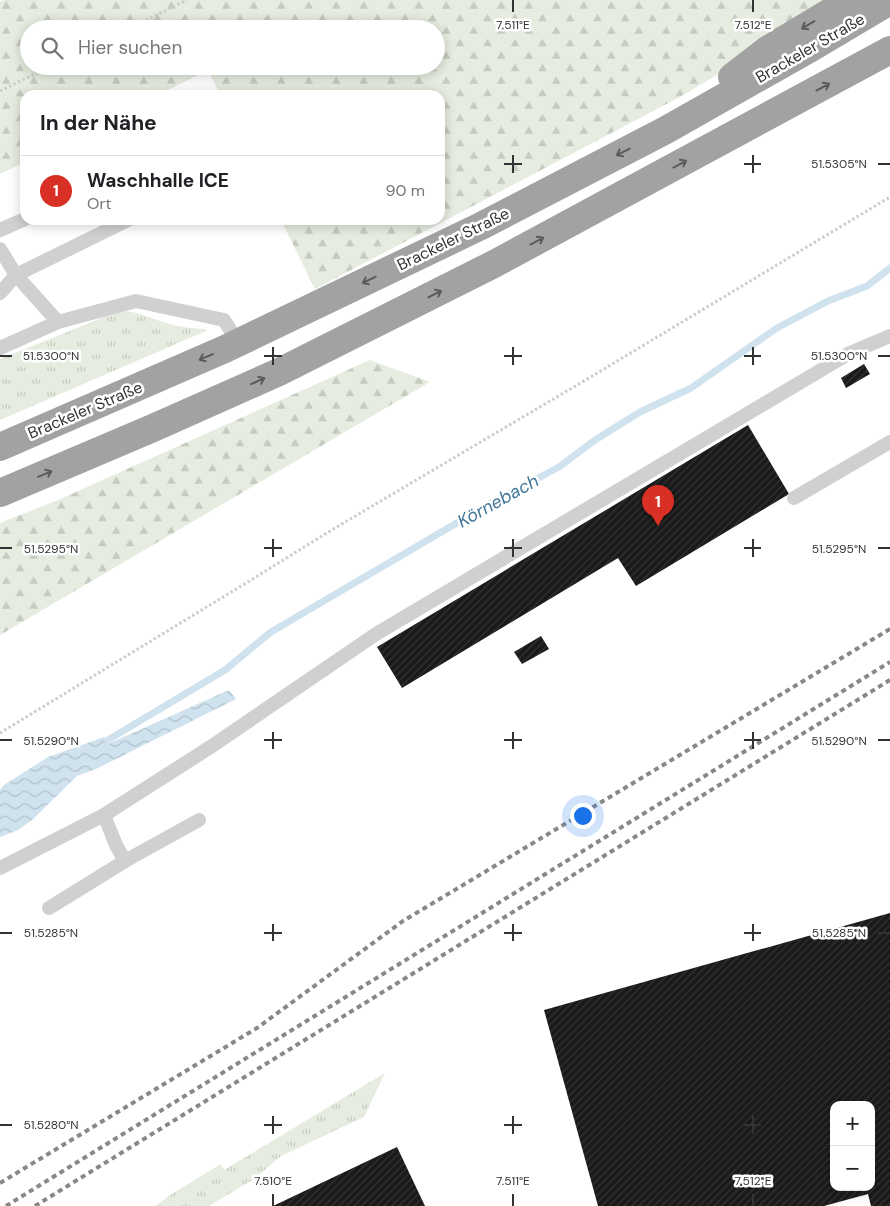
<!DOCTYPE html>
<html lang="de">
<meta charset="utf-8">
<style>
body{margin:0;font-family:"DM Sans",sans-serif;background:#f6f6f6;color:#202124}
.controls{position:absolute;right:15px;bottom:15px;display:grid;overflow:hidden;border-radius:10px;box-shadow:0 2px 12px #0003}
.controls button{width:45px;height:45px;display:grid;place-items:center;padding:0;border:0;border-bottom:1px solid #e0e0e0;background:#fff;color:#202124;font:25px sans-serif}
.you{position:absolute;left:582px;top:815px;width:18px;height:18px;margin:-12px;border:4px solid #fff;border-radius:50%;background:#1a73e8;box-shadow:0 0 0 8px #1a73e833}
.badge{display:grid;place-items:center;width:32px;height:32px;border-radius:50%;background:#d93025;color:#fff;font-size:16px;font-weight:700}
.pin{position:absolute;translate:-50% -41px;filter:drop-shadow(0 1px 2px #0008)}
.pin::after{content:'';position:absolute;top:26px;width:18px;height:15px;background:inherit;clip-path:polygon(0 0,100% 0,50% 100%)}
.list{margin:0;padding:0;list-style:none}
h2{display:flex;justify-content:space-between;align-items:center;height:65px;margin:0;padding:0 20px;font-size:21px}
h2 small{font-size:16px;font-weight:400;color:#757577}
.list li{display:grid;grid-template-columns:32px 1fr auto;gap:15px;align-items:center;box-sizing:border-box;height:70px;padding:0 20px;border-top:1px solid #e0e0e0}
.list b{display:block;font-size:19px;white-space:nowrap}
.list p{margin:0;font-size:16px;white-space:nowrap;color:#757577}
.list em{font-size:16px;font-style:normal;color:#757577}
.icon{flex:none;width:28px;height:28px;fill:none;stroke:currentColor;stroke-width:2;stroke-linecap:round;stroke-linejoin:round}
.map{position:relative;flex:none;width:890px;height:1206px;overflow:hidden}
.search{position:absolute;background:#fff;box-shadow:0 2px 12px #0003;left:20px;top:20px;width:425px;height:55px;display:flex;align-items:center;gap:12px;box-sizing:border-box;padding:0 18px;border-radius:28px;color:#757577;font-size:19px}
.panel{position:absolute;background:#fff;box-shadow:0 2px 12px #0003;left:20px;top:90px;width:425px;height:135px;border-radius:15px}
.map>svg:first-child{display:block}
.grass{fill:url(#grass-tufts)}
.forest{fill:url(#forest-firs);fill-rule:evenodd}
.water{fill:url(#water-waves)}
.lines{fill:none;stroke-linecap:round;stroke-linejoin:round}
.stream{stroke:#cfe2ee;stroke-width:7}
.building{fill:url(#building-hatch);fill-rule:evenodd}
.path{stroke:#cdcdcd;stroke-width:3;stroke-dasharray:2.5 2.5;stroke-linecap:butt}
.service{stroke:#d0d0d0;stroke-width:14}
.trunk{stroke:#a2a2a2;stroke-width:28}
.rail{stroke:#888;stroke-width:4;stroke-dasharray:5 4;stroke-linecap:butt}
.oneway{stroke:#5a5a5a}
.ticks{fill:none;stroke:#333;stroke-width:2}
.labels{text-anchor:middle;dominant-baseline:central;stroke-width:5;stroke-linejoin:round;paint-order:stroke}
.street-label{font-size:16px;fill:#333;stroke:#fff}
.water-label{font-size:18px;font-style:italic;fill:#3f7597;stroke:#fff}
.ticks-label{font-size:12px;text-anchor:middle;fill:#333;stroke:#fff;stroke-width:5;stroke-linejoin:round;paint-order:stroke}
</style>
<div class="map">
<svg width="890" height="1206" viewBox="0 0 890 1206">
<defs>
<pattern id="grass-tufts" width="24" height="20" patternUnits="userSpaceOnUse" patternTransform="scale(1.25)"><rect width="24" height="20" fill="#e6ecdf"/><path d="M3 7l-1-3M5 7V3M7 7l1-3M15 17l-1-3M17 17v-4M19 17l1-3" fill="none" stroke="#c6cbc0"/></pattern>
<pattern id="forest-firs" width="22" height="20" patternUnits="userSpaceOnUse" patternTransform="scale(1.25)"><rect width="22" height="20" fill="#e6ecdf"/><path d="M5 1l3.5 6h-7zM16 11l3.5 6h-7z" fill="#c6cbc0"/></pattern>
<pattern id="water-waves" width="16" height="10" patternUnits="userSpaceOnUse" patternTransform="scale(1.25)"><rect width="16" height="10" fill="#cfe2ee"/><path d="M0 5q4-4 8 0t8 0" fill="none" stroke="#b2c2cd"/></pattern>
<pattern id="building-hatch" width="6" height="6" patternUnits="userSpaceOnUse" patternTransform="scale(1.25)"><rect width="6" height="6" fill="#1a1a1a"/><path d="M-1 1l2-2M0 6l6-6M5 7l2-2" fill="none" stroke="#333"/></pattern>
</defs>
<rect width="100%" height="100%" fill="#fff"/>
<g class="grass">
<path d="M 125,311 C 141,312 154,320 170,324 C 182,328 194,328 206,329 L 206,331 L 0,420 L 0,359 L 114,313 Z"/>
<polygon points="385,1073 364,1117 281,1156 254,1179 209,1206 156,1206 167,1197 221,1164 224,1170"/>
</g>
<g class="forest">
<path d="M 4,0 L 843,0 L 678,98 L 315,289 L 281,220 L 440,220 L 440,95 L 220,95 L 208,70 L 158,95 L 25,95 L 25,162 L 0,174 L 0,2 ZM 29,29 L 436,29 L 436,66 L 29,66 Z"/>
<polygon points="370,360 430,382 0,635 0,523 58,500"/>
</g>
<polygon class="water" points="229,690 236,699 96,769 77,776 32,820 18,830 0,837 0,790 4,785 48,757 104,737 108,744"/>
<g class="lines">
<polyline class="stream" points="108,740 225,670 271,632 489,504 559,467 595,440 640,412 691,388 777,328 828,301 867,286 890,268"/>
</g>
<g class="building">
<polygon points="864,364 870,374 846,388 841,378"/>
<polygon points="748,425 789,494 636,586 618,558 402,688 377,647"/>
<polygon points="541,636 549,649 522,664 514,652"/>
<path d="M 890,913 L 890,1206 L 871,1206 L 868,1194 L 824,1206 L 598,1206 L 544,1010 ZM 834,1105 L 871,1105 L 871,1187 L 834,1187 Z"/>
<polygon points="397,1147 425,1206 273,1206"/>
</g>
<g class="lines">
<g class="path">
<polyline points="128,29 187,0"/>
<polyline points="0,91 51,66"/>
<polyline points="0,733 251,580 330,531 594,375 890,197"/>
</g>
<g class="service">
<polyline points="0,230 25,219"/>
<polyline points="0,249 16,275 0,293"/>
<polyline points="58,322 16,275 128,220"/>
<polyline points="0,348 58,322 136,301 224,320 238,342"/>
<polyline points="794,498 890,442"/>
<polyline points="125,861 199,820"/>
<polyline points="0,868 104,815 212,746 376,634 848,354 890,336"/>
<polyline points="49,908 125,861 116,845 104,815"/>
</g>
<g class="trunk">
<polyline points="732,77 767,50 850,0"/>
<polyline points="0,447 225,349 481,226 666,130 809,49 890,1"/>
<polyline points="0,493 153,428 279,372 494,264 890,50"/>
</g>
<g class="rail">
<polyline points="0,1183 257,1028 403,921 890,629"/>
<polyline points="6,1206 890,662"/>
<polyline points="35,1206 890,680"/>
</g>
</g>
<defs><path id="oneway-shaft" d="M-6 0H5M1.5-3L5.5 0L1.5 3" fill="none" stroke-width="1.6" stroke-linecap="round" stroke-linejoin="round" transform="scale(1.25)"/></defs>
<g class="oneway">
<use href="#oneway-shaft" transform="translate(808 25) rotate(149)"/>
<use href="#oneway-shaft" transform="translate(823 87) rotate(-28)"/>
<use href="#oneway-shaft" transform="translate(623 152) rotate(153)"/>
<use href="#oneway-shaft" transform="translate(680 164) rotate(-28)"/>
<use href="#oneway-shaft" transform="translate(537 241) rotate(-28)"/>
<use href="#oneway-shaft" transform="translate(369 280) rotate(154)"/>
<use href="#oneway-shaft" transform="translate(435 294) rotate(-27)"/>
<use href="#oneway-shaft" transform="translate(206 357) rotate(157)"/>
<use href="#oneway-shaft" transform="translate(258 381) rotate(-24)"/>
<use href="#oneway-shaft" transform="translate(45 474) rotate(-23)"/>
</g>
<path class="ticks" d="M 513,0 L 513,12M 753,0 L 753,12M 513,155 L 513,173M 753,155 L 753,173M 504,164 L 522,164M 744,164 L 761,164M 878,164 L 890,164M 273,347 L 273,365M 513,347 L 513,365M 753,347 L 753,365M 0,356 L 12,356M 264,356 L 282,356M 504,356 L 522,356M 744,356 L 761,356M 878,356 L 890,356M 273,539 L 273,557M 513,539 L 513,557M 753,539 L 753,557M 0,548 L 12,548M 264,548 L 282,548M 504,548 L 522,548M 744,548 L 761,548M 878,548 L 890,548M 273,732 L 273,749M 513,732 L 513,749M 753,732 L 753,749M 0,740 L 12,740M 264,740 L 282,740M 504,740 L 522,740M 744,740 L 761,740M 878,740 L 890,740M 273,924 L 273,941M 513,924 L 513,941M 753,924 L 753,941M 0,933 L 12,933M 264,933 L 282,933M 504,933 L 522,933M 744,933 L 761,933M 878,933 L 890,933M 273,1116 L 273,1134M 513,1116 L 513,1134M 753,1116 L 753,1134M 0,1125 L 12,1125M 264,1125 L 282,1125M 504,1125 L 522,1125M 744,1125 L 761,1125M 273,1194 L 273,1206M 513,1194 L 513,1206M 753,1194 L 753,1206"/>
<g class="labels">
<g class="street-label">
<text transform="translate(810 48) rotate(-30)">Brackeler Straße</text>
<text transform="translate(453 239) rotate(-26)">Brackeler Straße</text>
<text transform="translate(85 410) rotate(-23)">Brackeler Straße</text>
</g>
<g class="water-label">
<text transform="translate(498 501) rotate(-29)">Körnebach</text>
</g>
</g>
<g class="ticks-label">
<text x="513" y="29">7.511°E</text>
<text x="753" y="29">7.512°E</text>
<text x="839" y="168">51.5305°N</text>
<text x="51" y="360">51.5300°N</text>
<text x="839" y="360">51.5300°N</text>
<text x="51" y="553">51.5295°N</text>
<text x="839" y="553">51.5295°N</text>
<text x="51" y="745">51.5290°N</text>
<text x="839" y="745">51.5290°N</text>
<text x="51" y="937">51.5285°N</text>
<text x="839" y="937">51.5285°N</text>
<text x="51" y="1129">51.5280°N</text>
<text x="273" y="1185">7.510°E</text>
<text x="513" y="1185">7.511°E</text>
<text x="753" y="1185">7.512°E</text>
</g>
</svg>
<div class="controls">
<button>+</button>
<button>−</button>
</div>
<div class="you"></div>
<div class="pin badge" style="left:658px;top:526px">1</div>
<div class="search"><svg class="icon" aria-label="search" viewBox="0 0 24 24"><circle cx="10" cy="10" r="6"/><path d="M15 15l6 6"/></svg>Hier suchen</div>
<section class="panel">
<h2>In der Nähe<small></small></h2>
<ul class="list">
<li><span class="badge">1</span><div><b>Waschhalle ICE</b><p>Ort</p></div><em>90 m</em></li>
</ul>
</section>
</div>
